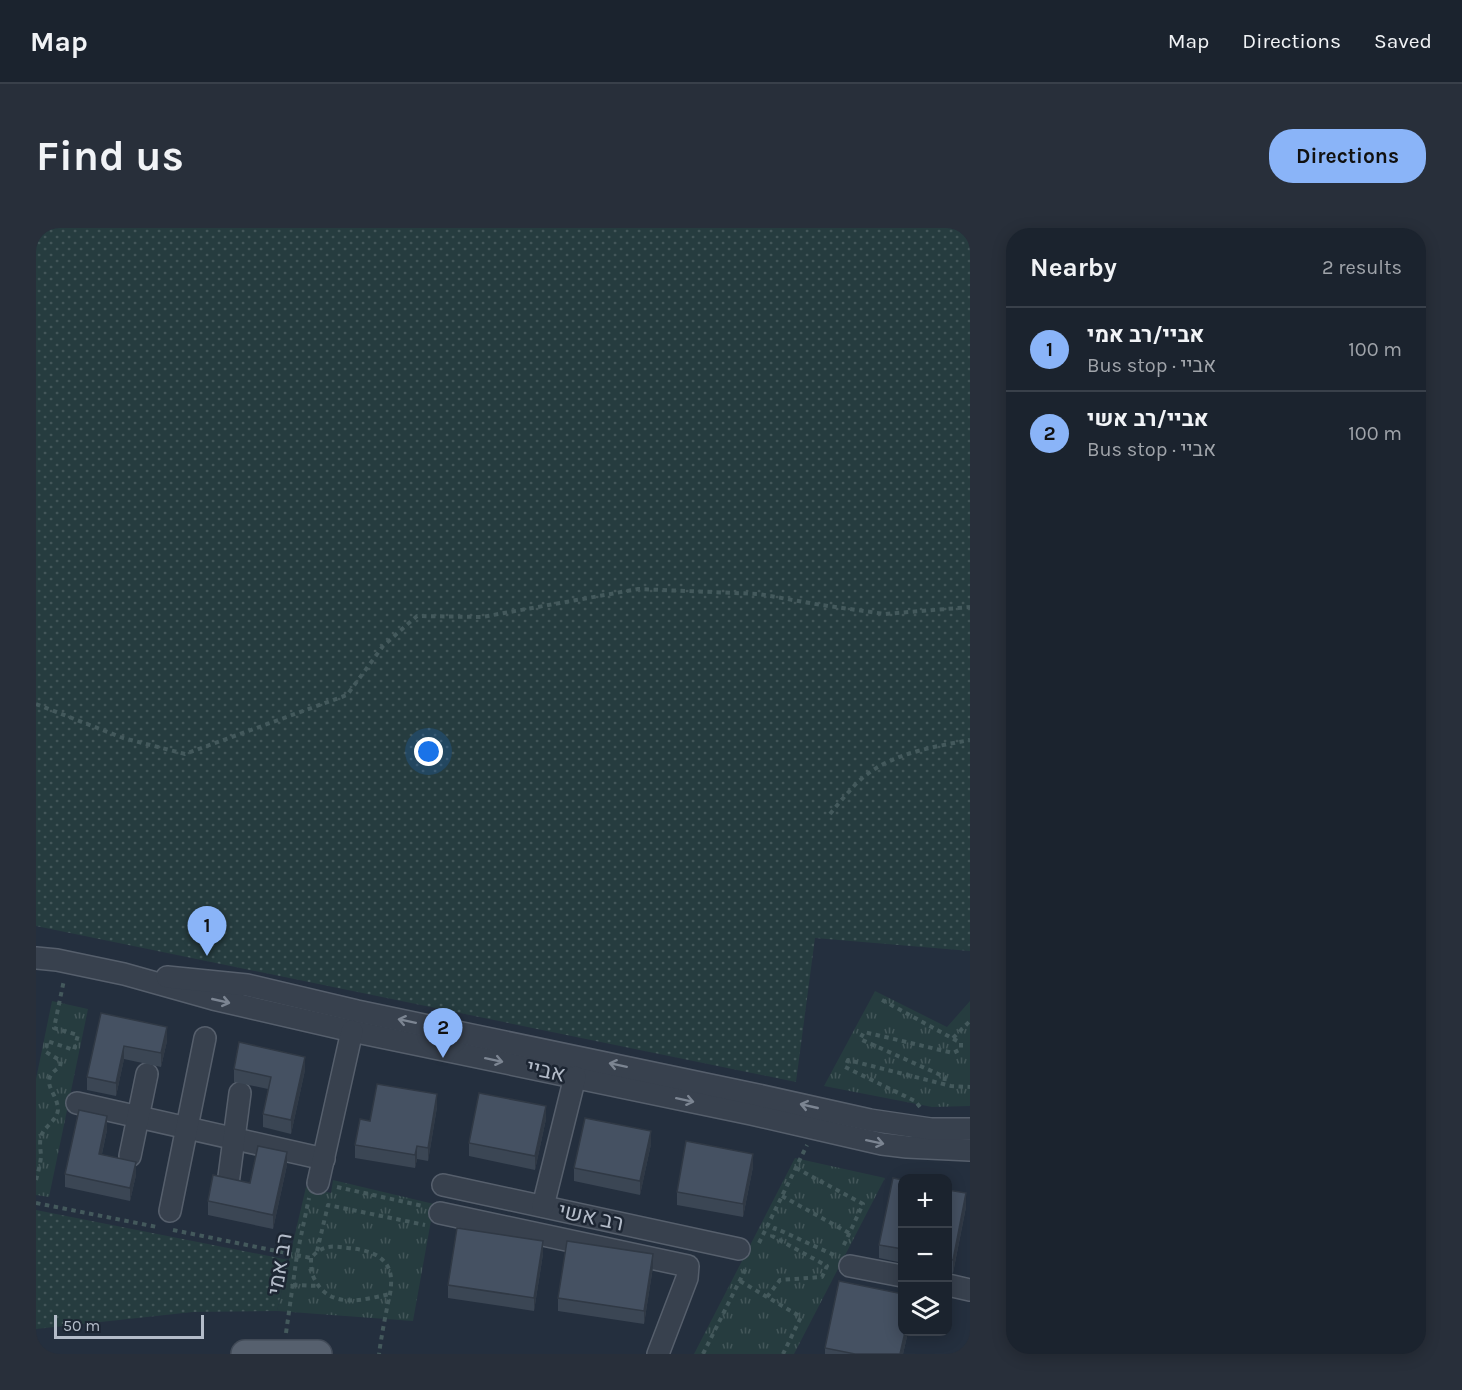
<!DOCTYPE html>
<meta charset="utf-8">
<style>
body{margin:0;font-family:Karla,Heebo,sans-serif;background:#282f3a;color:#f1f3f6}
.controls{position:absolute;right:18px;bottom:18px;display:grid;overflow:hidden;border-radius:12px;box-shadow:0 3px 15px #0003}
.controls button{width:54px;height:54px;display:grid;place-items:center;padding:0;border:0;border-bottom:2px solid #39404a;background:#1b232e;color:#f1f3f6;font:30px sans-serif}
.scale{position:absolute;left:18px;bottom:15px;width:150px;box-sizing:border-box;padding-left:6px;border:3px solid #b4bcc9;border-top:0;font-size:16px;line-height:21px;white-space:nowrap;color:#b4bcc9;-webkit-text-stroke:4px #1d2633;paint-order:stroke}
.you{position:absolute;left:393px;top:524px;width:21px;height:21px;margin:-15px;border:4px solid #fff;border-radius:50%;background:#1a73e8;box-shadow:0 0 0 9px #1a73e833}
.badge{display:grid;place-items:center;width:39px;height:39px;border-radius:50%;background:#8ab4f8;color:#111;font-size:20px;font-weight:700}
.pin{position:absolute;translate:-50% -50px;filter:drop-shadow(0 2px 3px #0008)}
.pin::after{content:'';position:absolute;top:32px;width:21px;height:18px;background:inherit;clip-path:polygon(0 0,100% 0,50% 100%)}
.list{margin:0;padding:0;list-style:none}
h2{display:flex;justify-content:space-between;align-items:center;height:78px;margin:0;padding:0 24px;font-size:26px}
h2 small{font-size:20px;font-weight:400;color:#a0a4aa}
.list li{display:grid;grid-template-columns:39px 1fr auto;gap:18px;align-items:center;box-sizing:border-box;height:84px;padding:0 24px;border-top:2px solid #39404a}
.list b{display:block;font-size:22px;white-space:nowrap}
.list p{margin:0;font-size:20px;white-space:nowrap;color:#a0a4aa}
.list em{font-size:20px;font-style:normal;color:#a0a4aa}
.icon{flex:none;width:33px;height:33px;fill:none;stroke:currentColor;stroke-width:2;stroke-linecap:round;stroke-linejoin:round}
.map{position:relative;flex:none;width:934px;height:1126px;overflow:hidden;border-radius:24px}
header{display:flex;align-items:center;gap:36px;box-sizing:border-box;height:84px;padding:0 30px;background:#1b232e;border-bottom:2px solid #39404a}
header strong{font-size:28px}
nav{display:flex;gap:33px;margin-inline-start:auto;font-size:21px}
.intro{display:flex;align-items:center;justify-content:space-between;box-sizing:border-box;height:144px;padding:0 36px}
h1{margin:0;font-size:42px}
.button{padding:15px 27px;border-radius:24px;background:#8ab4f8;color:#111;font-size:21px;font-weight:700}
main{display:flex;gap:36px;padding:0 36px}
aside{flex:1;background:#1b232e;border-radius:24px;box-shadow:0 3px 15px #0003}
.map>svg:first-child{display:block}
.grass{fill:url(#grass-dots)}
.park{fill:url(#park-tufts)}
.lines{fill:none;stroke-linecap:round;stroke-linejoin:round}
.minor-casing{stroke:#565f6c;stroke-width:24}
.major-casing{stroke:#414a57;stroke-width:30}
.path{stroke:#44595c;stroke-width:4;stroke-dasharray:4.5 4.5;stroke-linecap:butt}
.minor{stroke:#38414e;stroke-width:21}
.major{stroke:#56606e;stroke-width:27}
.wall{fill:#3b4654}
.shaded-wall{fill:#303945}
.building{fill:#455162;stroke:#303945;stroke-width:1.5}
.oneway{stroke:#7c8592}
.labels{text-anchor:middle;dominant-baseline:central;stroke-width:5;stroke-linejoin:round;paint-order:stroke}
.street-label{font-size:22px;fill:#b4bcc9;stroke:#1d2633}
</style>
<header>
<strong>Map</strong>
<nav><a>Map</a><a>Directions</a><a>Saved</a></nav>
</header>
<div class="intro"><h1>Find us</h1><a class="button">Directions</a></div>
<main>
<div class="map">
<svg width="934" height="1126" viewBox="0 0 934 1126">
<defs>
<pattern id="grass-dots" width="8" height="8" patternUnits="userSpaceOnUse" patternTransform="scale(1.5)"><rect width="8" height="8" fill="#263c3f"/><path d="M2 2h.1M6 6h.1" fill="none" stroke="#435659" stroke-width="1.8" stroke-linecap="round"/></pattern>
<pattern id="park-tufts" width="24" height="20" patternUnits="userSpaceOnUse" patternTransform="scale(1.5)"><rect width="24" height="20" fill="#263c3f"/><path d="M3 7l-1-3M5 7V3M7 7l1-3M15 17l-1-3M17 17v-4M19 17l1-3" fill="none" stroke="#435659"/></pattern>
</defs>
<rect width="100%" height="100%" fill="#242f3e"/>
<g class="grass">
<polygon points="0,0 934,0 934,723 779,710 760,854 0,698"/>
<polygon points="0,982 253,1032 241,1083 157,1084 0,1101"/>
</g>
<g class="park">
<polygon points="839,763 911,799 934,773 934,878 896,879 788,858"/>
<polygon points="16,773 52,781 13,969 0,967 0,851"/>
<polygon points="759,930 849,950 758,1126 658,1126"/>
<polygon points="297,952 398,976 377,1093 241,1083 270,959 295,965"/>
</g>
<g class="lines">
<defs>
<g id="minor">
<polyline points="0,730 21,732 88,746 177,771 316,803 715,886 846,916 871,919 934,922"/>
<polyline points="131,749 211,757 321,783 722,867 834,892 895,901 934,901"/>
<polyline points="41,875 288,931"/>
<polyline points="94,928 111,846"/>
<polyline points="282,955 316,803"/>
<polyline points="192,956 204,865"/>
<polyline points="407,957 703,1021"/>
<polyline points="507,978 539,849"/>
<polyline points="134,983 169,810"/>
<polyline points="404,985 652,1038 651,1050 622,1126"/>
<polyline points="814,1038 866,1048"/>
<polyline points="912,1057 934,1062"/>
</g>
<polyline id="major" points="209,1126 282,1126"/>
</defs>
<use href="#minor" class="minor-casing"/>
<use href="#major" class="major-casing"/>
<g class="path">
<polyline points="0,476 87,510 149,526 311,467 347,418 381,388 446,389 602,361 723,366 785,377 849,386 934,379"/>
<path d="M 794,586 C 803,575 812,564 822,554 C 851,526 896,519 934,512"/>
<polyline points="846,772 925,815 925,821 917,825 828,804 824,811 909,849 908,856"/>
<polyline points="917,810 934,793"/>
<polyline points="884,879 879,873 809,839 812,832 915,858 934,859"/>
<polyline points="760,940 827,976 806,1021"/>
<path d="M 0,952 C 2,945 4,937 5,929 C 5,923 3,915 5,909 C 7,899 22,892 22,881 C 21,863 1,853 24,839 L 25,833 L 10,824 L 11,813 L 38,822 L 42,807 L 18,800 L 28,752"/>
<polyline points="301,959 387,978"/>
<polyline points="746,968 813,1005"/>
<polyline points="0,975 121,999"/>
<path d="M 137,1002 L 275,1030 C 287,1016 296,1018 312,1020 C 336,1022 357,1030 355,1057 C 355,1065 352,1073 351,1080 C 348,1095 345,1111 343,1126"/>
<polyline points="723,1015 771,917"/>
<polyline points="281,1023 292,977 389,997"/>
<path d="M 275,1030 C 275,1035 275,1040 276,1045 C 277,1049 280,1054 282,1057 C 299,1081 330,1071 354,1066"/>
<polyline points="704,1053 765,1089 747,1126"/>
<polyline points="257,1057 283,1058"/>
<polyline points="731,1069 744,1052 786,1049 791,1038 736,1008 739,1000 798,1027"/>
<polyline points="250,1105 261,1027 273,970"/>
<polyline points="667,1126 711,1038"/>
</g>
<use href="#minor" class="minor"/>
<use href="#major" class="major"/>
</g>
<g class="wall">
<polygon points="65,785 131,813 125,839 88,831 80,868 51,862 51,849"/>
<polygon points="198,841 269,842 255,906 227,899 227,886 232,861 198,854"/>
<polygon points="401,879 392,933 381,931 379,940 319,930 319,917 334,893"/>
<polygon points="510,891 499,942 433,928 433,915"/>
<polygon points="71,902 66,926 100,947 94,973 29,959 29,946"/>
<polygon points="615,916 604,967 538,953 538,940"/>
<polygon points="251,937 237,1001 172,987 172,973 214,955"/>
<polygon points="717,939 707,989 641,977 641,964"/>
<polygon points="867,952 867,1035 843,1030 843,1017"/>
<polygon points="912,962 930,979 917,1045 912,1044"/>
<polygon points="507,1026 498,1083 412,1070 412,1057"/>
<polygon points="617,1039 608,1096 522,1083 522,1070"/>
<polygon points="872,1104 867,1126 789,1126 789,1120"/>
</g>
<g class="shaded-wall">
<polygon points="131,799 131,813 125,839 125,825"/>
<polygon points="88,818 88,831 80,868 80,855"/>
<polygon points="269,829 269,842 255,906 255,892"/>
<polygon points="401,866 401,879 392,933 392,920"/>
<polygon points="510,878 510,891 499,942 499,928"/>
<polygon points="71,888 71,902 63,939 63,926"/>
<polygon points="615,903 615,916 604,967 604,953"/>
<polygon points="381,918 381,931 379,940 379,927"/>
<polygon points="251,924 251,937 237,1001 237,987"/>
<polygon points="717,926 717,939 707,989 707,976"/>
<polygon points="100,934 100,947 94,973 94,960"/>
<polygon points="930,965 930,979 917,1045 917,1032"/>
<polygon points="507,1013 507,1026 498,1083 498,1070"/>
<polygon points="617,1026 617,1039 608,1096 608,1083"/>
<polygon points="869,1104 872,1104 867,1126 864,1126"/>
</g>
<g class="building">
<polygon points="65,785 131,799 125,825 88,818 80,855 51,849"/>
<polygon points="203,814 269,829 255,892 227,886 235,849 198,841"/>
<polygon points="341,856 401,866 392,920 381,918 379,927 319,917 324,891 334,893"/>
<polygon points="443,865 510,878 499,928 433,915"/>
<polygon points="43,882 71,888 63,926 100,934 94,960 29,946"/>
<polygon points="549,890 615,903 604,953 538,940"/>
<polygon points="650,913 717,926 707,976 641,964"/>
<polygon points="222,918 251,924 237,987 172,973 177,947 214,955"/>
<polygon points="857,950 867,952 867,1021 843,1017"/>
<polygon points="912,962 930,965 917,1032 912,1031"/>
<polygon points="421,1000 507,1013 498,1070 412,1057"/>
<polygon points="531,1013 617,1026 608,1083 522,1070"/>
<polygon points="803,1053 867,1066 867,1104 869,1104 864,1126 819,1126 789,1120"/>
</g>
<defs><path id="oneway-shaft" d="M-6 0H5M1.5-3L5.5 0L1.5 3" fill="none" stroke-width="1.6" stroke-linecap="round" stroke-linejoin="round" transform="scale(1.5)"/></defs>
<g class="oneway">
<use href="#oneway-shaft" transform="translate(185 773) rotate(13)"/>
<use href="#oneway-shaft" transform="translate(371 793) rotate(-168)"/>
<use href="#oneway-shaft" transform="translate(458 832) rotate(12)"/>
<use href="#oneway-shaft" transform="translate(582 837) rotate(-168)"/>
<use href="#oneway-shaft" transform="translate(649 872) rotate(12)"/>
<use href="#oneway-shaft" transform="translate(773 878) rotate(-167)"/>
<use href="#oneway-shaft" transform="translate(839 914) rotate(12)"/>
</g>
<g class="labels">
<g class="street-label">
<text transform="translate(510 843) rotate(12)">אביי</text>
<text transform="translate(555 989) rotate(12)">רב אשי</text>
<text transform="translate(244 1036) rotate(-81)">רב אמי</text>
</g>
</g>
</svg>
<div class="controls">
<button>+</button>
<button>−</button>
<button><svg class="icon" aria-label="layers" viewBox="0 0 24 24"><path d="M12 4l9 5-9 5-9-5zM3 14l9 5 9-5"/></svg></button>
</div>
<div class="scale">50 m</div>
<div class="you"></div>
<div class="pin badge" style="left:171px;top:728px">1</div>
<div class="pin badge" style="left:407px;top:830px">2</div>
</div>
<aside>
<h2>Nearby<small>2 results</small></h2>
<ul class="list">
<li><span class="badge">1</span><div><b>אביי/רב אמי</b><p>Bus stop · אביי</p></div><em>100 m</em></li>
<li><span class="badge">2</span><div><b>אביי/רב אשי</b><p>Bus stop · אביי</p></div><em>100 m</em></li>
</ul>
</aside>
</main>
